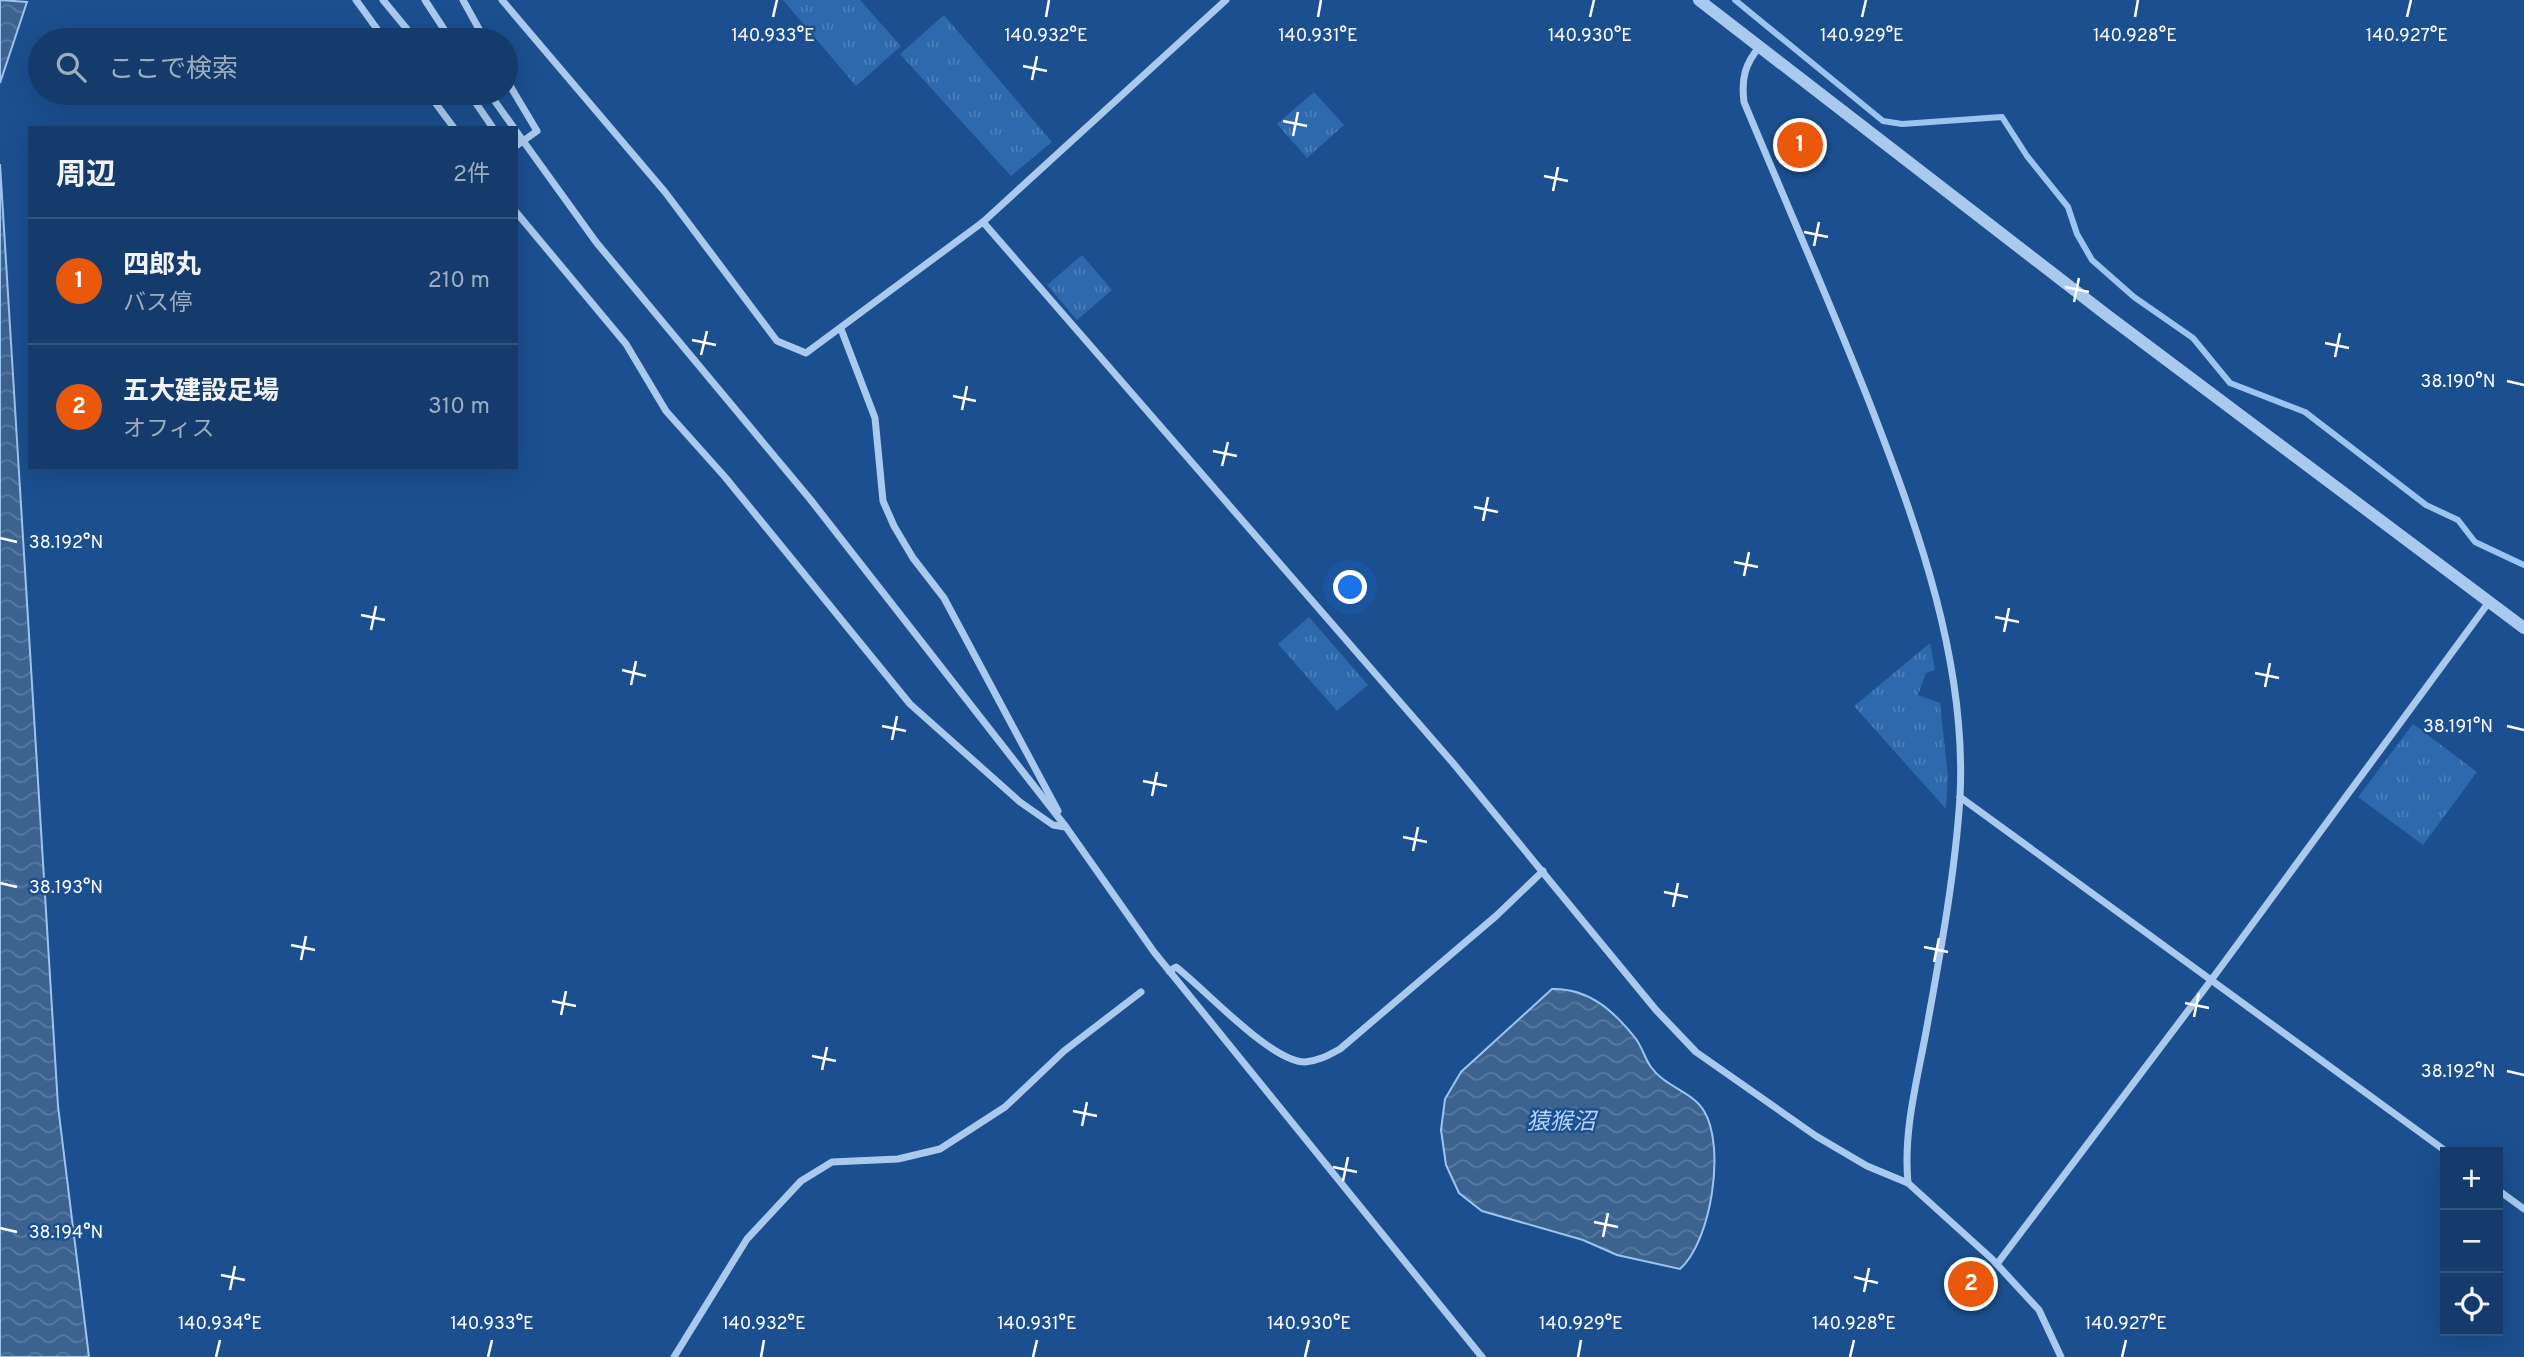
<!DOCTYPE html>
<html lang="ja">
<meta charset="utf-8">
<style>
body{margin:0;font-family:Overpass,"Noto Sans JP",sans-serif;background:#214673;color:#f1f3f6}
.controls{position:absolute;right:21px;bottom:21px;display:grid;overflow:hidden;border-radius:0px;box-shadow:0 7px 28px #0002}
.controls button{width:63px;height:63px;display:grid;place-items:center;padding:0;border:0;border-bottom:2px solid #33557e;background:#143b6b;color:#f1f3f6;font:35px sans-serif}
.you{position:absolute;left:1351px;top:588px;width:24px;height:24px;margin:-18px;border:5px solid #fff;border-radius:50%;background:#1a73e8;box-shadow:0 0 0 10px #1a73e833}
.badge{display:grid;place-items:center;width:46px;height:46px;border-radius:50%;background:#ea580c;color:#fff;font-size:23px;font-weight:700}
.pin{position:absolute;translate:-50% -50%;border:4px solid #fff;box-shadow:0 2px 7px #0006}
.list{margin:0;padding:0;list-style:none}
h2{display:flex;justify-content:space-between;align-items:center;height:91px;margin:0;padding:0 28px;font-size:30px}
h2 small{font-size:23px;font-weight:400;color:#9dadc1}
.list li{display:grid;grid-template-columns:46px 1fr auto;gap:21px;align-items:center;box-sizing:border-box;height:126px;padding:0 28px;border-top:2px solid #33557e}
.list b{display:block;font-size:26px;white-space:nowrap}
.list p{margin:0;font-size:23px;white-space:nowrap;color:#9dadc1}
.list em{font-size:23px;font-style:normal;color:#9dadc1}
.icon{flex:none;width:38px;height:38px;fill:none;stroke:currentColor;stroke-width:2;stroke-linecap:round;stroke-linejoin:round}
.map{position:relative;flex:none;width:2524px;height:1357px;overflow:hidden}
.search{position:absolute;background:#143b6b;box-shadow:0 7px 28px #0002;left:28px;top:28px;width:490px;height:77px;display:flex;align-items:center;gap:18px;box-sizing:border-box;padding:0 24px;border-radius:38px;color:#9dadc1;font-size:26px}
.panel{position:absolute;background:#143b6b;box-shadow:0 7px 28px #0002;left:28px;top:126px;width:490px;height:343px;border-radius:0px}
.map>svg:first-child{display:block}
.grass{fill:url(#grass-tufts)}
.water{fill:url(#water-waves);stroke:#9cc4f0;stroke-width:2}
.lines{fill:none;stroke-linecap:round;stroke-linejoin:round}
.stream{stroke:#9cc4f0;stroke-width:6}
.minor{stroke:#a9c9ee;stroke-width:7}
.tertiary{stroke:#a9c9ee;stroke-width:12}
.ticks{fill:none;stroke:#fff;stroke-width:2.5}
.labels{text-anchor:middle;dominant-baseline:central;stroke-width:5;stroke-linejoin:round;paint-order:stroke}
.water-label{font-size:23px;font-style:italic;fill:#b5d3f5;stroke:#1b4f8f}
.ticks-label{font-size:18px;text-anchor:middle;fill:#fff;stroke:#1b4f8f;stroke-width:5;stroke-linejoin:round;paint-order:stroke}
</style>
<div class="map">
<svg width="2524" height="1357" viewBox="0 0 2524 1357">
<defs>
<pattern id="grass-tufts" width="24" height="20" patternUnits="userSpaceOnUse" patternTransform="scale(1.75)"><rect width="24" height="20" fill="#2e69ad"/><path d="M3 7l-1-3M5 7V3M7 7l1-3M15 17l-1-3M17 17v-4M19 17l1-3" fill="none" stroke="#4d80b9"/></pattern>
<pattern id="water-waves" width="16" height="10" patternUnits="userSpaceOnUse" patternTransform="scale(1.75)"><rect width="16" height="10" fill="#3c6290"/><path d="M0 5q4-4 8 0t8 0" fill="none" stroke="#597aa1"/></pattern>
</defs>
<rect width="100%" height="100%" fill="#1b4f8f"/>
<g class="grass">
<polygon points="783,0 860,0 901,46 856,86"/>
<polygon points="944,15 1052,142 1011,176 900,54"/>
<polygon points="1314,92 1344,125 1307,158 1277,124"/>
<polygon points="1082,255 1112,290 1077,320 1047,285"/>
<polygon points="1309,617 1368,685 1337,711 1278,644"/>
<polygon points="1930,643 1935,670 1926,673 1918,695 1940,703 1948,777 1946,809 1854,706"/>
<polygon points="2413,724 2477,772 2423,845 2358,797"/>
</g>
<g class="water">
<polygon points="0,0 27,2 0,83"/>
<polygon points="0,164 58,1106 89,1357 0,1357"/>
<path d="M 1552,989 C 1589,988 1614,1011 1636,1039 C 1642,1047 1645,1059 1651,1067 C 1665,1087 1692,1091 1704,1111 C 1726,1147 1711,1242 1680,1269 L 1617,1255 L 1583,1240 L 1482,1211 L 1459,1193 L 1446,1165 L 1441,1130 L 1445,1099 L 1461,1072 Z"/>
</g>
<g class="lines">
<polyline class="stream" points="1735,0 1883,121 1902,124 2002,117 2027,156 2068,207 2077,234 2092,260 2134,297 2193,338 2230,383 2305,412 2426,505 2458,520 2475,542 2524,565"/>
<g class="minor">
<polyline points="356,0 385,40"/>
<polyline points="383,0 416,40"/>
<polyline points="425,0 451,40"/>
<polyline points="463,0 485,40"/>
<polyline points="502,0 665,192 777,341 806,353 983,222 1226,0"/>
<path d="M 1760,46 C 1745,64 1741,78 1744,102 C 1786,203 1830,302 1870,404 C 1918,528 1967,662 1960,797 C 1955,875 1940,955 1926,1032 C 1917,1081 1903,1132 1908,1183 L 1992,1259 L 2039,1310 L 2061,1357"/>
<polyline points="506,79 537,131 516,146"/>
<polyline points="428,93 454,128"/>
<polyline points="469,93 493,128"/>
<polyline points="489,93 514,128"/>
<polyline points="516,131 596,242 810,499 1066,827 1154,952 1482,1357"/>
<polyline points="516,212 626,344 666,411 725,477 910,704 1020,802 1053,825 1065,827"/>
<polyline points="983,222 1453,763 1656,1010 1696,1052 1816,1136 1867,1166 1908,1183"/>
<polyline points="841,329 875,418 883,501 894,526 913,558 944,598 1058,811"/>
<polyline points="1960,797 2447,1152"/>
<path d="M 1169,971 L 1176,967 C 1206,990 1271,1062 1305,1062 C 1319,1061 1329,1055 1340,1049 L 1496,916 L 1543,871"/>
<polyline points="2498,1190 2524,1209"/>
<polyline points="1997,1264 2212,979 2489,602"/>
<polyline points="674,1357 747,1239 801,1181 832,1162 898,1159 940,1149 1005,1107 1064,1051 1141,992"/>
</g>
<polyline class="tertiary" points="1699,0 2108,316 2524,628"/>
</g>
<path class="ticks" d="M 773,17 L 777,0M 1046,17 L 1049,0M 1318,17 L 1321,0M 1590,17 L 1594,0M 1862,17 L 1866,0M 2135,17 L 2138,0M 2407,17 L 2411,0M 1023,66 L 1047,71M 1032,80 L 1037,56M 1283,121 L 1307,126M 1293,136 L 1298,112M 1544,176 L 1568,181M 1553,191 L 1558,167M 1804,232 L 1828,237M 1814,246 L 1819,222M 2065,287 L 2089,292M 2074,302 L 2079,278M 692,340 L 716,345M 2325,343 L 2349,348M 701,355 L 707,331M 2335,357 L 2340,333M 2507,381 L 2524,385M 953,396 L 976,401M 962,410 L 967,386M 1213,451 L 1237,456M 1222,466 L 1228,442M 1474,507 L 1498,512M 1483,521 L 1488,497M 0,538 L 17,542M 1734,562 L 1758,567M 1744,576 L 1749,552M 361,615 L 385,620M 1995,617 L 2019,622M 371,630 L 376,606M 2004,632 L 2009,608M 622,670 L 646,676M 2255,673 L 2279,678M 631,685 L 636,661M 2265,687 L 2270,663M 882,726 L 906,731M 2507,726 L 2524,730M 892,740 L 897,716M 1143,781 L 1167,786M 1152,796 L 1157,772M 1403,837 L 1427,842M 1413,851 L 1418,827M 0,883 L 17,887M 1664,892 L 1688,897M 1673,907 L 1678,883M 291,945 L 315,950M 1924,947 L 1948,952M 301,960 L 306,936M 1934,962 L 1939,938M 552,1001 L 576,1006M 2185,1003 L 2209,1008M 561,1015 L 566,991M 2194,1017 L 2199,993M 812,1056 L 836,1061M 822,1070 L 827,1047M 2507,1071 L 2524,1075M 1073,1111 L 1097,1116M 1082,1126 L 1087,1102M 1333,1167 L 1357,1172M 1343,1181 L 1348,1157M 1594,1222 L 1618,1227M 0,1228 L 17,1232M 1603,1237 L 1608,1213M 221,1275 L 245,1280M 1854,1277 L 1878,1283M 230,1290 L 235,1266M 1864,1292 L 1869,1268M 216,1357 L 220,1340M 488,1357 L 492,1340M 761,1357 L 764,1340M 1033,1357 L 1037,1340M 1305,1357 L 1309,1340M 1578,1357 L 1581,1340M 1850,1357 L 1854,1340M 2122,1357 L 2126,1340"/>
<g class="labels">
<g class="water-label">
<text x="1561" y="1123">猿猴沼</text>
</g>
</g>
<g class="ticks-label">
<text x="773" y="41">140.933°E</text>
<text x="1046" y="41">140.932°E</text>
<text x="1318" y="41">140.931°E</text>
<text x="1590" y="41">140.930°E</text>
<text x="1862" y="41">140.929°E</text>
<text x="2135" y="41">140.928°E</text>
<text x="2407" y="41">140.927°E</text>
<text x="2458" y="387">38.190°N</text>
<text x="66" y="548">38.192°N</text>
<text x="2458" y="732">38.191°N</text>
<text x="66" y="893">38.193°N</text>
<text x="2458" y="1077">38.192°N</text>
<text x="66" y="1238">38.194°N</text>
<text x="220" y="1329">140.934°E</text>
<text x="492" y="1329">140.933°E</text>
<text x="764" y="1329">140.932°E</text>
<text x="1037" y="1329">140.931°E</text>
<text x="1309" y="1329">140.930°E</text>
<text x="1581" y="1329">140.929°E</text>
<text x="1854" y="1329">140.928°E</text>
<text x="2126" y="1329">140.927°E</text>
</g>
</svg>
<div class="controls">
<button>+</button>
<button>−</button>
<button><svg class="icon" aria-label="locate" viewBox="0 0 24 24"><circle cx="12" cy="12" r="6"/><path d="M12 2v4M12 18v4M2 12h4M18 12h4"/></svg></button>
</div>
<div class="you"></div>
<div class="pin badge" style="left:1800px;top:145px">1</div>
<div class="pin badge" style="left:1971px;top:1284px">2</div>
<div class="search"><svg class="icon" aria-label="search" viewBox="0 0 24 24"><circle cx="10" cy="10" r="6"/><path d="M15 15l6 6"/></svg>ここで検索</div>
<section class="panel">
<h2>周辺<small>2件</small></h2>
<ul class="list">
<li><span class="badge">1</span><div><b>四郎丸</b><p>バス停</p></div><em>210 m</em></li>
<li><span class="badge">2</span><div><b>五大建設足場</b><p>オフィス</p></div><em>310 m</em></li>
</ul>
</section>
</div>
